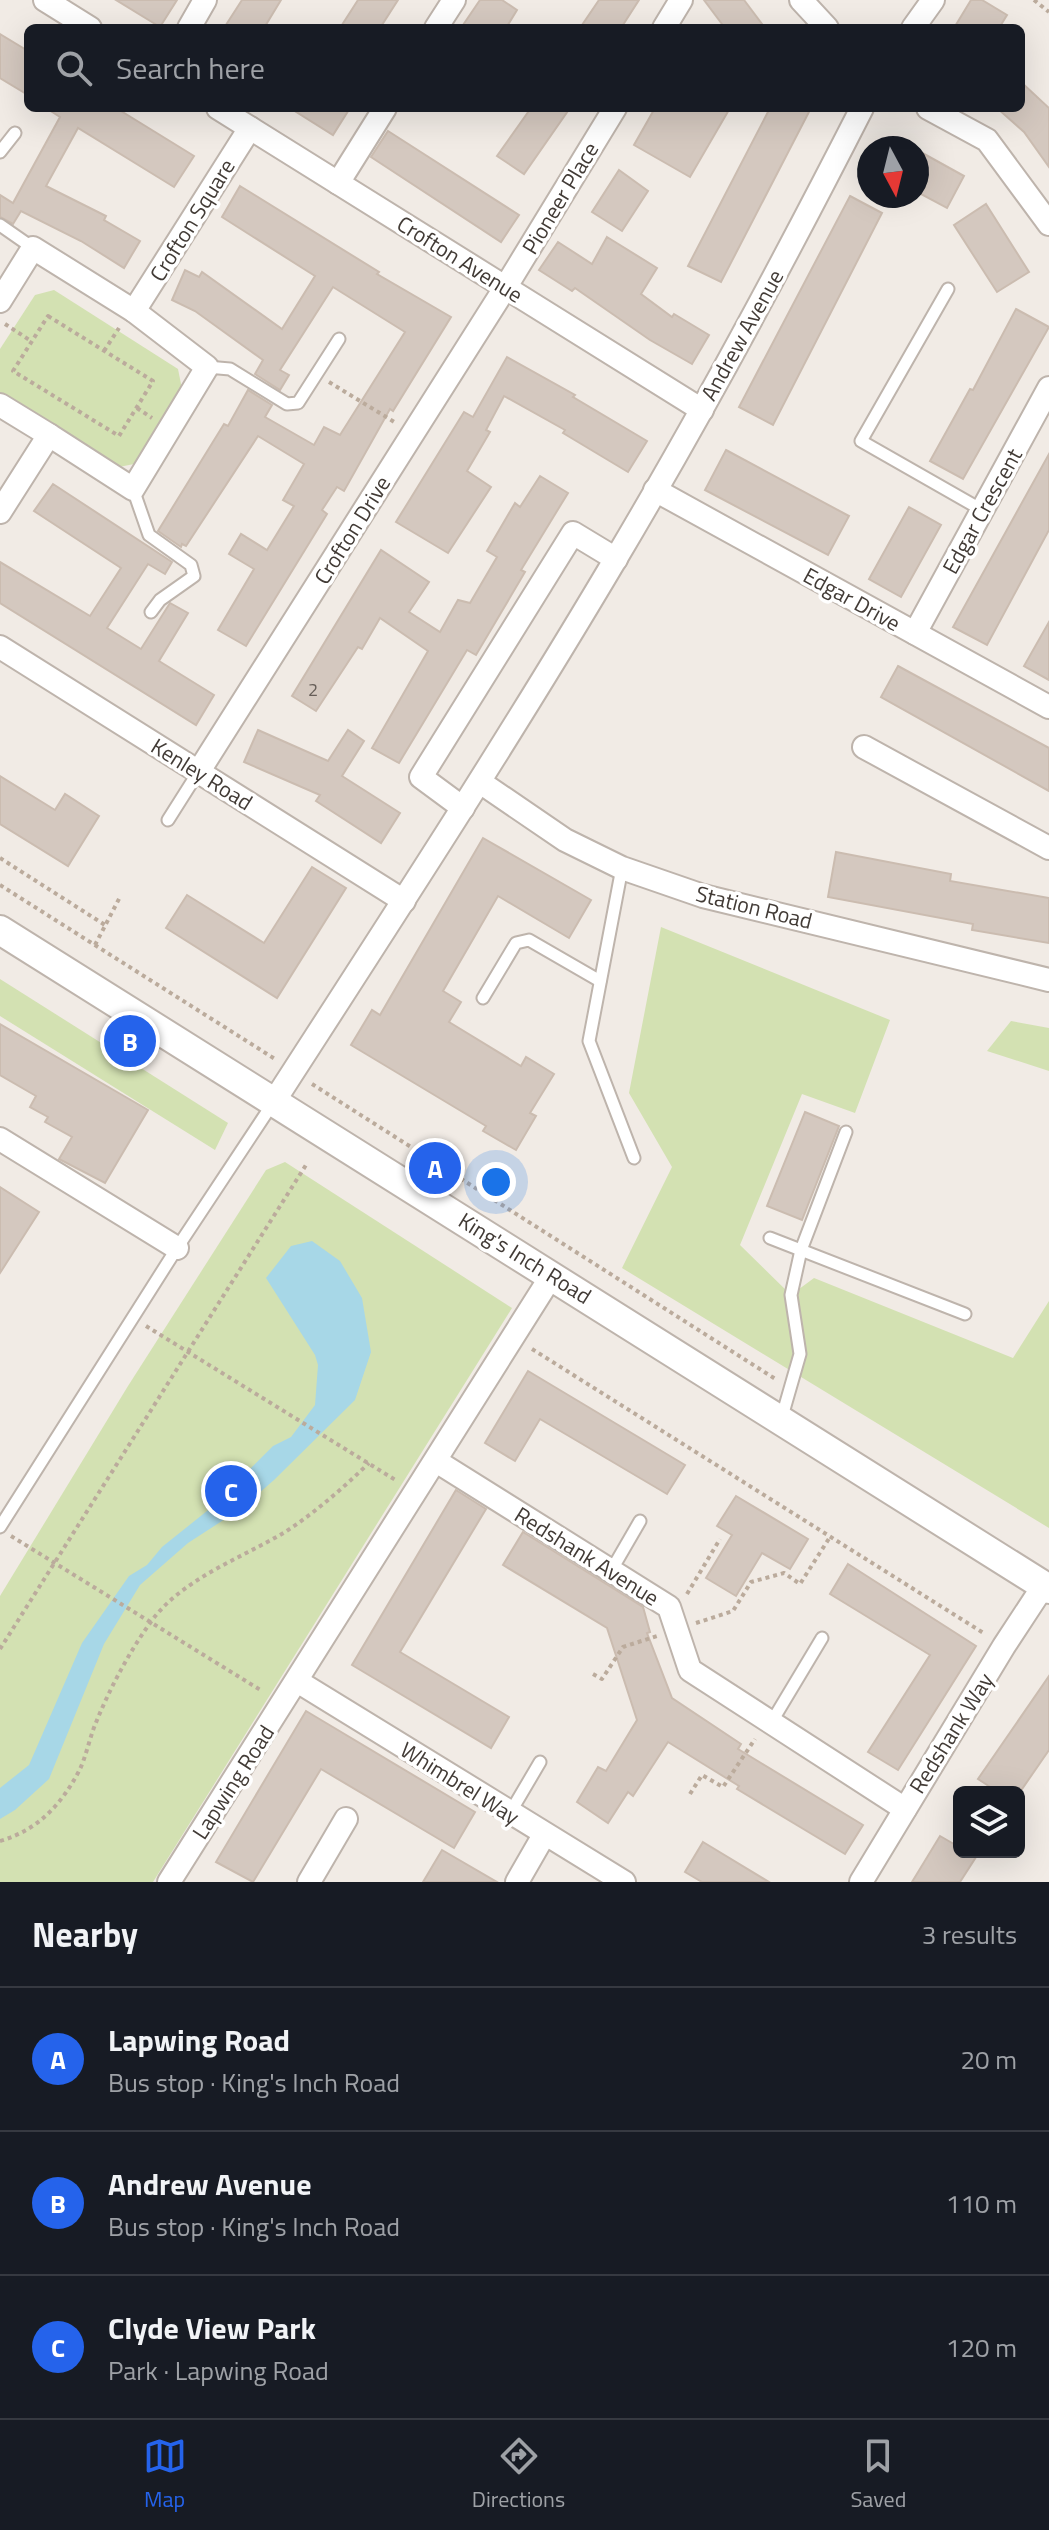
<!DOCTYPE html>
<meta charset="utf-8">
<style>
body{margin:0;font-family:"Titillium Web",sans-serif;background:#20242c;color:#f1f3f6}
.controls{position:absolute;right:24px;bottom:24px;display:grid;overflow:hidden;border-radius:12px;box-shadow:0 8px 32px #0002}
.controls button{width:72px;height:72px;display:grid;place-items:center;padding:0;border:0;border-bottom:2px solid #363941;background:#171b24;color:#f1f3f6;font:40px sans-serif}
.compass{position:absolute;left:857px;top:136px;width:72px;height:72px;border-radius:50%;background:#171b24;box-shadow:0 8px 32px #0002;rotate:173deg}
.you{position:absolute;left:496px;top:1182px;width:28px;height:28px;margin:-20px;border:6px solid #fff;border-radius:50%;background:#1a73e8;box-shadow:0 0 0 12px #1a73e833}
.badge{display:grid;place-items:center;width:52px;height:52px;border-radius:50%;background:#2563eb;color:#fff;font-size:26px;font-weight:700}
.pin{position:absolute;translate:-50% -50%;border:4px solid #fff;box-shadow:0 2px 8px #0006}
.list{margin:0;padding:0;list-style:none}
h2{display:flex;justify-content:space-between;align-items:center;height:104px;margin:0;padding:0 32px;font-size:34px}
h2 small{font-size:26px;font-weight:400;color:#9ea1a6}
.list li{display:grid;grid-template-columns:52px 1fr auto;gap:24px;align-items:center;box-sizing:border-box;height:144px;padding:0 32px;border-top:2px solid #363941}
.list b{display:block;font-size:30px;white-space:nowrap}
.list p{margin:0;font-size:26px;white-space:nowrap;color:#9ea1a6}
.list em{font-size:26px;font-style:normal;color:#9ea1a6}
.icon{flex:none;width:44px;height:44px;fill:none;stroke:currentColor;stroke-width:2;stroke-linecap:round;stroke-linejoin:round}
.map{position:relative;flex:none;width:1049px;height:1882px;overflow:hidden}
.search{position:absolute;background:#171b24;box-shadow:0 8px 32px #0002;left:24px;right:24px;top:24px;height:88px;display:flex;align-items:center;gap:20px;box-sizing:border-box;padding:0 28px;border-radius:12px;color:#9ea1a6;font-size:30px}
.sheet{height:536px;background:#171b24}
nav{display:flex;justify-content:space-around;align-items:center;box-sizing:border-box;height:112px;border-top:2px solid #363941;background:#171b24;font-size:22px;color:#9ea1a6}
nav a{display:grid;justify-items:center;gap:4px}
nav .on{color:#2563eb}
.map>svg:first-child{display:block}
.green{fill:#d3e1b2}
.water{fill:#a7d7e7}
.building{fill:#d4c8bf;stroke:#cbbcb0;stroke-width:2}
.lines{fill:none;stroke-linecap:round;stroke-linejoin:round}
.service-casing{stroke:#beb4ac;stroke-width:15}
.minor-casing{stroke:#beb4ac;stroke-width:26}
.tertiary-casing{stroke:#beb4ac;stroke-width:32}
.path{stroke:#bbab9c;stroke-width:4;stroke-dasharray:4 4;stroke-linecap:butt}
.service{stroke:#fff;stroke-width:11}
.minor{stroke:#fff;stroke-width:22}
.tertiary{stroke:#fff;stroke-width:28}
.labels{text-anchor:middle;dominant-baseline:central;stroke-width:7;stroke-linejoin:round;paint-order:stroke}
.number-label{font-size:18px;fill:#665e58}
.street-label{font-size:22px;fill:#423b36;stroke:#fff}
</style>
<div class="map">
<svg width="1049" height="1882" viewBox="0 0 1049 1882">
<rect width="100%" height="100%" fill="#f1ebe5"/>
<g class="green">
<polygon points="54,290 178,369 182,389 134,464 114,468 0,395 0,349 35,295"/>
<polygon points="661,927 890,1020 855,1113 802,1094 740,1245 791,1295 814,1278 1013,1358 1049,1301 1049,1528 622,1268 672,1167 629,1093"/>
<polygon points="0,979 228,1123 215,1150 0,1016"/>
<polygon points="1011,1021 1049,1028 1049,1071 987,1051"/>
<polygon points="285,1162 512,1308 153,1882 0,1882 0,1596 128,1386 266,1170"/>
</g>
<polygon class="water" points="312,1241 340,1261 362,1298 371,1352 355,1400 274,1480 242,1508 188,1543 140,1585 104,1644 49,1779 15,1810 0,1819 0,1788 29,1765 82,1643 129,1576 147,1565 162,1547 212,1507 273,1446 291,1437 315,1405 318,1365 315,1355 266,1278 291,1246"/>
<g class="building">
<polygon points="116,0 177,0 160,27"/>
<polygon points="242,0 281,0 264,28 224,28"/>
<polygon points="358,0 398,0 380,28 340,28"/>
<polygon points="480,0 502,0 517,10 506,28 461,28"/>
<polygon points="599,0 639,0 621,28 580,28"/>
<polygon points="704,0 744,0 765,28 725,28"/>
<polygon points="971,0 982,0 1007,15 999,28 954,28"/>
<polygon points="0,34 28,51 28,95 0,78"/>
<polygon points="1021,82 1049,108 1049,167 1024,132 997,108 1021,108"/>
<polygon points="46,108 116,108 194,156 174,187 78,128 46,186 106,216 104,220 140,241 124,268 81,241 21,211 13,224 0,217 0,195 13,203 60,117"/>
<polygon points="290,108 350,108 333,135"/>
<polygon points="531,108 570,108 524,174 497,156"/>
<polygon points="655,108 730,108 690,177 634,145"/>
<polygon points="770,108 811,108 721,282 688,266"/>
<polygon points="388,131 519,215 501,242 371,157"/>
<polygon points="917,150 964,176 947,208 917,192"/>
<polygon points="619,170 648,191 622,231 592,212"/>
<polygon points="240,186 379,272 377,274 451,317 393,411 390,409 344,491 337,487 322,510 327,514 246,646 218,630 254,569 229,554 241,534 267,550 294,506 283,500 304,464 258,436 186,546 182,544 181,547 158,531 224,424 228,426 248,390 272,405 265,417 314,445 324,427 340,435 405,332 333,287 280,370 289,375 280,390 255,374 263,360 195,311 172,300 185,270 199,277 202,272 282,329 315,276 222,217"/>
<polygon points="850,196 882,213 773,425 739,407"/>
<polygon points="986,204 1029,272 997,292 954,225"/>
<polygon points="607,237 657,268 641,294 672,317 674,314 709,335 692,364 650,340 575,288 572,291 539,270 558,242 592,264"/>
<polygon points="1016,309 1049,327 963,479 930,461 970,389 973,390"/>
<polygon points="507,357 575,395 573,397 647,441 628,472 563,433 565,430 504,396 486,430 490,432 467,471 491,487 448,553 396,522 464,412 473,417"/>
<polygon points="726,450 849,516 828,555 705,490"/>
<polygon points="1049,454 1049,530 987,645 953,627"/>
<polygon points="540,476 568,493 521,570 525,572 476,655 467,650 399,763 372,748 428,651 380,618 362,649 358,647 316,711 292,696 381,550 429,582 409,612 440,632 458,600 470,603 497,557 487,551 515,503 520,507"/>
<polygon points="53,484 172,562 165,574 148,564 107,628 141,649 170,603 188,613 159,661 214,695 196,725 0,603 0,562 90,616 121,568 34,511"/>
<polygon points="909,507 941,525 901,597 869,579"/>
<polygon points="1049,622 1049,680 1024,666"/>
<polygon points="898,666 1049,748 1049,791 881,697"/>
<polygon points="258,730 328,761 348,730 364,741 342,776 400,813 381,843 316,801 320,795 244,762"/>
<polygon points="0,776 55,810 65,794 99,816 68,866 0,824"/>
<polygon points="483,838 591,900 569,938 498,896 443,991 461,1002 449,1022 521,1066 526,1057 554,1074 530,1113 536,1116 516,1150 483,1131 486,1126 351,1045 372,1010 380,1015"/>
<polygon points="836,852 951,874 950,881 1049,898 1049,943 972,930 973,924 828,897"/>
<polygon points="312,867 346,888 277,998 166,928 187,895 264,943"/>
<polygon points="0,1024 148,1110 105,1183 59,1159 72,1137 45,1122 48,1117 30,1107 36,1096 0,1075"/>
<polygon points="805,1112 839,1126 802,1220 767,1206"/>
<polygon points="0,1187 39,1212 0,1273"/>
<polygon points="528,1371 685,1465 667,1494 540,1419 515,1461 485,1443"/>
<polygon points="456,1490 486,1509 400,1652 509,1717 491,1748 352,1665"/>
<polygon points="736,1496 808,1539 790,1569 762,1553 736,1596 706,1578 732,1535 717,1526"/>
<polygon points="523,1532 643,1607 650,1632 647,1633 672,1698 741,1744 738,1749 863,1825 845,1854 737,1789 739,1786 668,1742 633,1796 628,1792 608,1823 577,1802 598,1767 606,1771 637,1720 607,1628 503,1565"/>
<polygon points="848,1564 976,1646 898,1770 868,1752 930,1655 830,1594"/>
<polygon points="1049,1676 1049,1750 1020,1792 998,1792 978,1779"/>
<polygon points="306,1711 475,1812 454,1848 321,1769 253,1882 216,1862"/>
<polygon points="940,1836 959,1847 959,1852 967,1852 976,1857 960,1882 912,1882"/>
<polygon points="703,1842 769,1882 702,1882 685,1872"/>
<polygon points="442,1850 497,1882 423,1882"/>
</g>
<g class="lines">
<defs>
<g id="service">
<polyline points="0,152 15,133"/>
<polyline points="0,225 33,248"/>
<polyline points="948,289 861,441 982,510"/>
<polyline points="207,367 230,369 287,404 298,403 339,339"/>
<polyline points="133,489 149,535 191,565 194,576 160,600 151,612"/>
<polyline points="168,820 199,771"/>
<polyline points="622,868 589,1041 634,1158"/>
<polyline points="483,998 516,943 529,940 600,981"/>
<polyline points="770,1238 965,1314"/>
<polyline points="781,1420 800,1354 791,1295 801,1250 846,1132"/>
<polyline points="0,1527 177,1248 273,1103"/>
<polyline points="611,1571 640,1521"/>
<polyline points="771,1723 822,1638"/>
<polyline points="510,1813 540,1762"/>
</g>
<g id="minor">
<polyline points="45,0 90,28"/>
<polyline points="801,0 827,28"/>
<polyline points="189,28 205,0"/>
<polyline points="436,28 454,0"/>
<polyline points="664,28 681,0"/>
<polyline points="913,28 933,0"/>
<polyline points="218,108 702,410"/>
<polyline points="928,108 987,140 1049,224"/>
<polyline points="338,183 385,108"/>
<polyline points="0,301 33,248 134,311"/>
<polyline points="0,405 49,435"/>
<polyline points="655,490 1049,707"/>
<polyline points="0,512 49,435 133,489 207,367 134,311 250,128"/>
<polyline points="915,633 1049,388"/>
<polyline points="0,647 404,901"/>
<polyline points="864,747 1049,848"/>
<polyline points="199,771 505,288 615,108"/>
<polyline points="480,782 565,840 622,868 703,896 1049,980"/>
<polyline points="463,808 421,777 573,533 616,559"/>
<path d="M 273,1103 C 389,923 506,744 615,560 C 703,412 784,261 862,108"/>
<polyline points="0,1139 177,1248"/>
<polyline points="436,1461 669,1607 690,1670 905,1809"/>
<polyline points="297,1681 624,1882"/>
<polyline points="169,1882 552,1275"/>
<polyline points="309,1882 346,1819"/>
<polyline points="517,1882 544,1835"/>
<polyline points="861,1882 1004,1646 1044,1585"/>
</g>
<polyline id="tertiary" points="0,930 1049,1589"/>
</defs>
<use href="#service" class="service-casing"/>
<use href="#minor" class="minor-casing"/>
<use href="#tertiary" class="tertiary-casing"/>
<g class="path">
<polyline points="1034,0 1049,12"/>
<polygon points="48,316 153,381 119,436 13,371"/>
<polyline points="5,324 31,341"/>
<polyline points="104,351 119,328"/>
<polyline points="329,382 396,423"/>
<polyline points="137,408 152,418"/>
<polyline points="0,858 105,925"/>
<polyline points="0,885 275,1059"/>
<polyline points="95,945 120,897"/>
<polyline points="312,1084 777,1380"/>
<polyline points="146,1326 397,1481"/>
<polyline points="532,1349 985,1634"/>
<polyline points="11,1536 262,1691"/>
<polyline points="687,1594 720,1539"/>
<polyline points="696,1623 733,1611 751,1582 784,1573 800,1584 830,1537"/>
<polyline points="0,1649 306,1165"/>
<polyline points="593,1674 602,1679 623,1647 657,1636"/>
<polyline points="690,1794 702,1775 723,1787 755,1739"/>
<path d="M 0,1841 C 38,1830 61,1805 79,1771 C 86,1757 89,1740 95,1725 C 109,1690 128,1654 150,1623 C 181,1579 240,1559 285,1532 C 316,1512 343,1488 369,1463"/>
</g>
<use href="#service" class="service"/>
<use href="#minor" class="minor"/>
<use href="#tertiary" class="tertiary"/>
</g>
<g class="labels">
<g class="number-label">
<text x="313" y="689">2</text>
</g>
<g class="street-label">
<text transform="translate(560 198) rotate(-59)">Pioneer Place</text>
<text transform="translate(192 220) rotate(-58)">Crofton Square</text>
<text transform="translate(460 259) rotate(32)">Crofton Avenue</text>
<text transform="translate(742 335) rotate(-61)">Andrew Avenue</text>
<text transform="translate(982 511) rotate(-61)">Edgar Crescent</text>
<text transform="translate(352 530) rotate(-58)">Crofton Drive</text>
<text transform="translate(852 599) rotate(29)">Edgar Drive</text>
<text transform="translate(202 774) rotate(32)">Kenley Road</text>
<text transform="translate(754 907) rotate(14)">Station Road</text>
<text transform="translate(525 1258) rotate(32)">King's Inch Road</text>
<text transform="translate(587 1556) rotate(32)">Redshank Avenue</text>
<text transform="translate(951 1733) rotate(-58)">Redshank Way</text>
<text transform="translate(233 1782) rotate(-57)">Lapwing Road</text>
<text transform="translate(460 1783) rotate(32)">Whimbrel Way</text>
</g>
</g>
</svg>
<div class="controls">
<button><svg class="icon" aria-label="layers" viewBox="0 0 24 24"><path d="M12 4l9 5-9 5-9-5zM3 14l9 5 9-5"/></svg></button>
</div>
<svg class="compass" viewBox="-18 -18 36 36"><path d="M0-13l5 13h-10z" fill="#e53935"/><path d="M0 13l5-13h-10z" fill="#9ea1a6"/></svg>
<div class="you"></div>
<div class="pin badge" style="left:435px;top:1168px">A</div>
<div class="pin badge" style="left:130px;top:1041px">B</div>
<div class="pin badge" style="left:231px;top:1491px">C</div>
<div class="search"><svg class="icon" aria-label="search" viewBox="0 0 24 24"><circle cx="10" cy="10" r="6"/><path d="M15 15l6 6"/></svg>Search here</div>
</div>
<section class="sheet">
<h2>Nearby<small>3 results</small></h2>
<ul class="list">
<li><span class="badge">A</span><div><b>Lapwing Road</b><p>Bus stop · King's Inch Road</p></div><em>20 m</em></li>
<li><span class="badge">B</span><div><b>Andrew Avenue</b><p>Bus stop · King's Inch Road</p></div><em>110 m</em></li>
<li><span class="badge">C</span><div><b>Clyde View Park</b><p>Park · Lapwing Road</p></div><em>120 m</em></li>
</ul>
</section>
<nav>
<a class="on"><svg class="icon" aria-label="map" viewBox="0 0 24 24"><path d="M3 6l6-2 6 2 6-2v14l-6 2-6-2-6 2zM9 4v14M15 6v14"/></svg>Map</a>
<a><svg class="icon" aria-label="directions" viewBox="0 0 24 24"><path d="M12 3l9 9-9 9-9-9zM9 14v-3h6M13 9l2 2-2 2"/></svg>Directions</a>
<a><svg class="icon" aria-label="saved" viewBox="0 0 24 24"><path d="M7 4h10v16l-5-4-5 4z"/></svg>Saved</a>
</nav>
